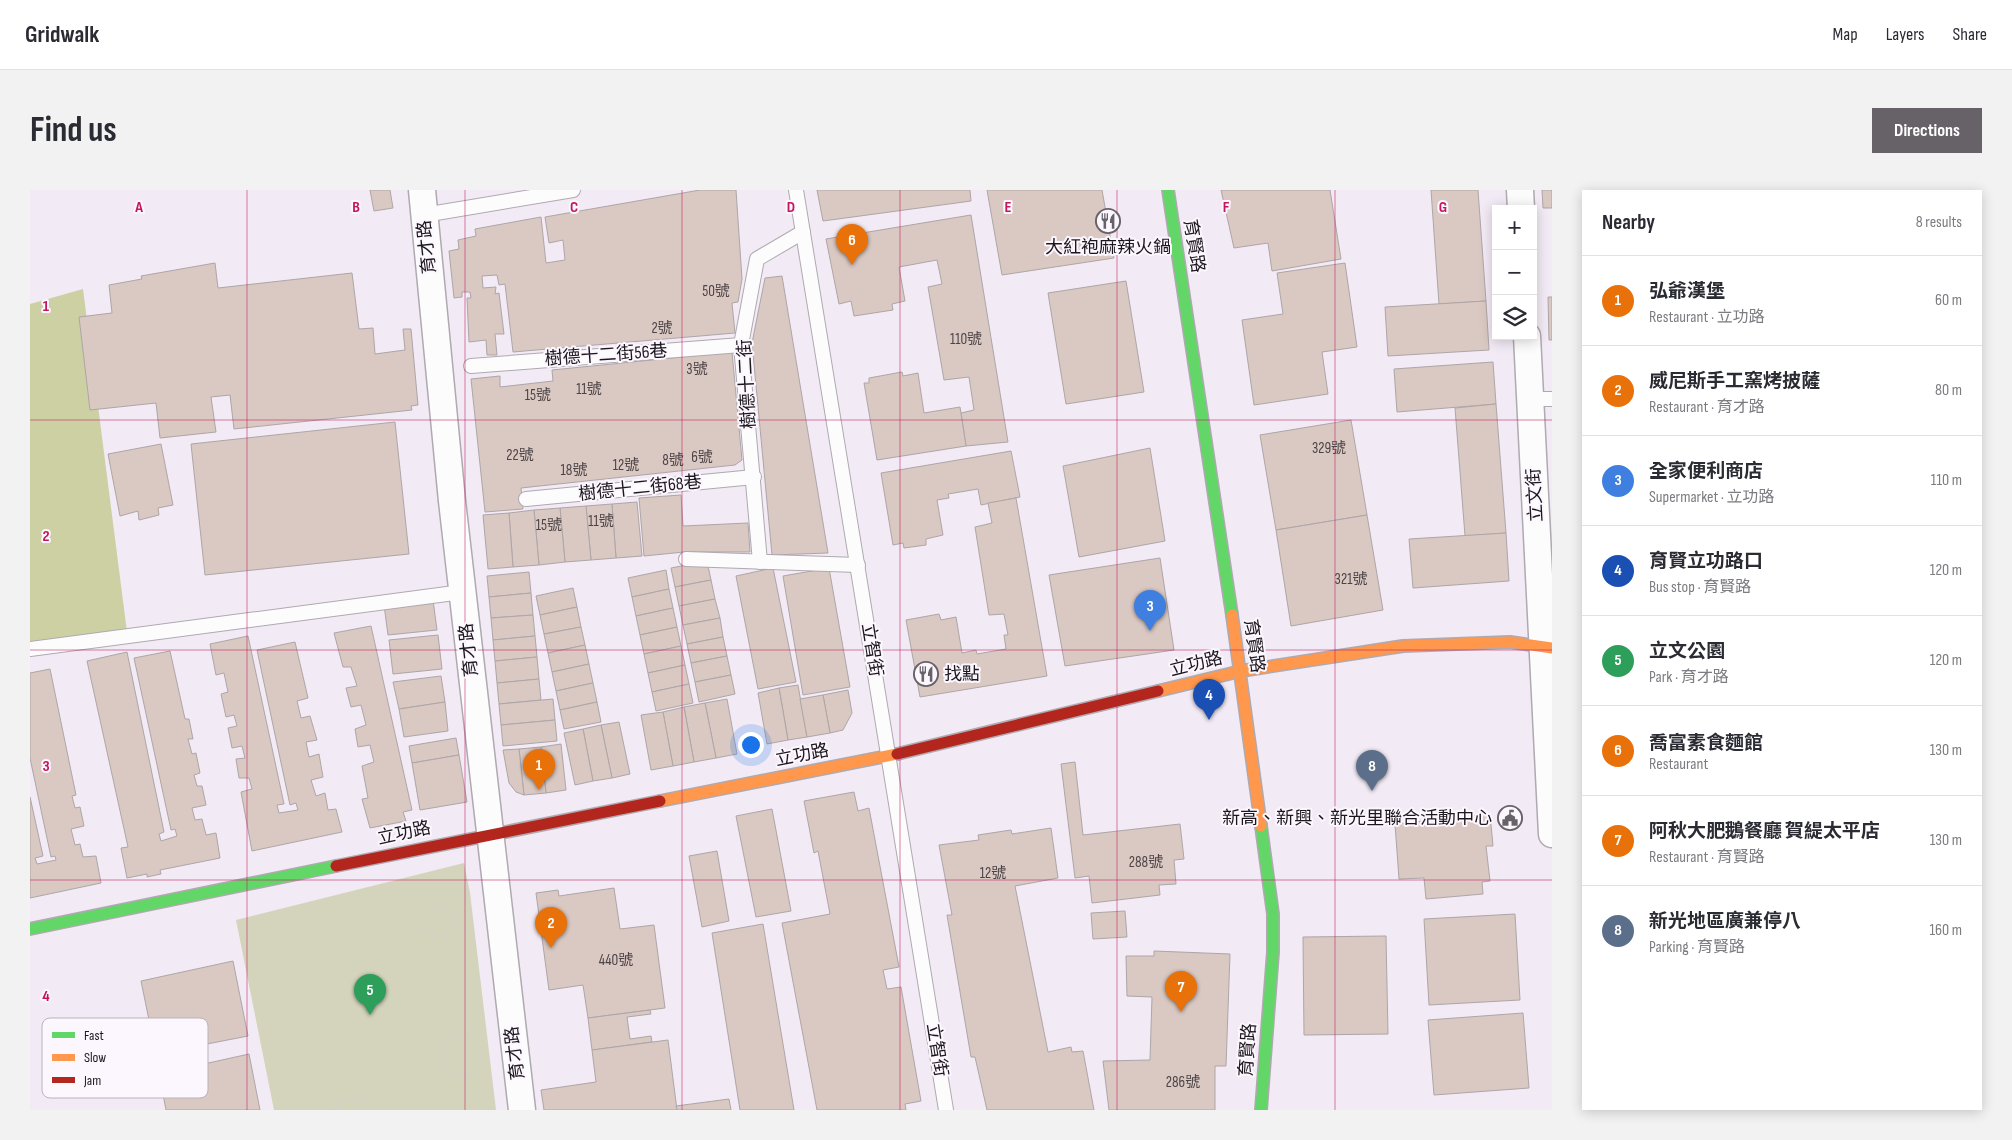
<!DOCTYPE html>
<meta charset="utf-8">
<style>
body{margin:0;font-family:"Sofia Sans Condensed","Noto Sans TC",sans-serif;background:#f2f2f3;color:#2b2b33}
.controls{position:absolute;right:15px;top:15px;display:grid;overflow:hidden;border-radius:0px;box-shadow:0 2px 12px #0003}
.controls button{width:45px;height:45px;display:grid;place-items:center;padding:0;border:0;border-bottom:1px solid #e1e1e2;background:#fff;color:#2b2b33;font:25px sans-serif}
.you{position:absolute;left:720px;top:554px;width:18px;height:18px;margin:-12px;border:4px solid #fff;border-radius:50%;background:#1a73e8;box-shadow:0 0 0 8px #1a73e833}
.badge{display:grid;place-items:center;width:32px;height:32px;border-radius:50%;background:#676168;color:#fff;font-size:16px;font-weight:700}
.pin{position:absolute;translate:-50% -41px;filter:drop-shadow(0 1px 2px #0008)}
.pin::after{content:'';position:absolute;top:26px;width:18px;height:15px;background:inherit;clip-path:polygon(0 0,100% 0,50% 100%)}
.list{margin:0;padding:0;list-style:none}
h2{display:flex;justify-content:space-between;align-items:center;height:65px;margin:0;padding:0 20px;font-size:21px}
h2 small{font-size:16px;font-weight:400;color:#7c7c81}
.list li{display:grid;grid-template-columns:32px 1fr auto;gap:15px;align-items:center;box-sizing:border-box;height:90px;padding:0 20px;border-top:1px solid #e1e1e2}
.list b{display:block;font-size:19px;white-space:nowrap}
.list p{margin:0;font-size:16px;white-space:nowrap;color:#7c7c81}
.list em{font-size:16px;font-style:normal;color:#7c7c81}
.icon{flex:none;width:28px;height:28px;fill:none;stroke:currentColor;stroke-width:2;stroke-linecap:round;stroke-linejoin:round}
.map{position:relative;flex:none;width:1522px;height:920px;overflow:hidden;border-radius:0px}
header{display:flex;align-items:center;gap:30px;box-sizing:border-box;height:70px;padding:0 25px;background:#fff;border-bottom:1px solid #e1e1e2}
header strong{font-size:24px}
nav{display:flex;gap:28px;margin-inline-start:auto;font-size:18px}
.intro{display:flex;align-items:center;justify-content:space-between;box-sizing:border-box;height:120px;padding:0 30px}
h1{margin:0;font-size:35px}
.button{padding:12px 22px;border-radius:0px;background:#676168;color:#fff;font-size:18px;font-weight:700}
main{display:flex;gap:30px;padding:0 30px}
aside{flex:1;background:#fff;border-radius:0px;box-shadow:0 2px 12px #0003}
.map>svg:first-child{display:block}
.green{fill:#d3d4bb}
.forest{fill:#ccd0a3}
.building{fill:#dac8c2;stroke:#ada6a8}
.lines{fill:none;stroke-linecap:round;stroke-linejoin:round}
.lane-casing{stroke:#afa9b0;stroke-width:16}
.street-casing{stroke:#afa9b0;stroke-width:29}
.fast-casing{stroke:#afa9b0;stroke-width:14}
.slow-casing{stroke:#afa9b0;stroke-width:14}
.jam-casing{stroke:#afa9b0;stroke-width:14}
.path{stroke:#d1cfd1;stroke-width:3;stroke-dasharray:1 4;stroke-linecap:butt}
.lane{stroke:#fdfcfd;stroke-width:14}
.street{stroke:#fdfcfd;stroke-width:26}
.fast{stroke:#63d668;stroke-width:11}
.slow{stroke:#ff974d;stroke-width:11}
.jam{stroke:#b3261e;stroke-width:11}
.grid{fill:none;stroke:#c2185b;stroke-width:1;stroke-opacity:0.55}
.labels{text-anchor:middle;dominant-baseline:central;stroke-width:4;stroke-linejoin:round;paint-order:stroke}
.number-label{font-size:15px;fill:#4c4346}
.street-label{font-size:18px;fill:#1c171d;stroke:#fcf6fe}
.poi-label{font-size:18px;fill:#1c171d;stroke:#fcf6fe}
.key{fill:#fcf6fe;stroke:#b9b3ba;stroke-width:1}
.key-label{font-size:14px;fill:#1c171d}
.grid-label{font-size:16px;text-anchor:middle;font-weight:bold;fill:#c2185b;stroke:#fcf6fe;stroke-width:4;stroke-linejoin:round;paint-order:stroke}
</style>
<header>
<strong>Gridwalk</strong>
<nav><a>Map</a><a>Layers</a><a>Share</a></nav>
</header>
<div class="intro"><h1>Find us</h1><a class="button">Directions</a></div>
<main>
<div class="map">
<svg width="1522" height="920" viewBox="0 0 1522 920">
<rect width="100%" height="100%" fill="#f2eaf4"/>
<polygon class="green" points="434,673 440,703 466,920 244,920 206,730"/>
<polygon class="forest" points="53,99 97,442 0,455 0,114"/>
<g class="building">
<polygon points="340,0 360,0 363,18 344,21"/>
<polygon points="670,0 706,0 712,89 708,112 702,113 705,143 483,162 475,94 469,95 467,85 452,86 453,98 466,97 465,104 469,103 474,144 465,144 467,165 457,165 456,150 439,152 437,108 441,108 440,102 432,102 432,107 424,108 419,61 429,59 428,50 446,46 445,39 511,27 516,73 535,70 533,50 519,53 515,27"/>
<polygon points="787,0 940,0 941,11 793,31"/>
<polygon points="957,0 1072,0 1084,68 972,85"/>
<polygon points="1191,0 1300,0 1311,69 1242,81 1238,53 1204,58"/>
<polygon points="1401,0 1448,0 1456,111 1409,114"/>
<polygon points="1512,0 1522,0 1522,18 1513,18"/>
<polygon points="941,25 978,252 936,256 931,223 944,220 939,187 914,190 898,97 912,94 907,70 869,77 875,111 862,114 863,120 824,126 821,111 809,114 796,49"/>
<polygon points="185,73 188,98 322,83 329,139 343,138 345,164 375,160 373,139 381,139 388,215 381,216 382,220 204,239 200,205 181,207 186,242 130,248 126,213 60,220 49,127 82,123 79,95 112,89 111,86"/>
<polygon points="1315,73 1327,157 1292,162 1298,204 1224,215 1212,130 1253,124 1247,83"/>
<polygon points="752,86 798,363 742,365 722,153 735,88"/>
<polygon points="1096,91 1114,202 1036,214 1018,103"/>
<polygon points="1518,107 1522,107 1522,150 1519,150"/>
<polygon points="1456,111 1459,160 1358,166 1355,117"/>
<polygon points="702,162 712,270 705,275 491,298 493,319 455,322 441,189 470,186 470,197 523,191 522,180"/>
<polygon points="1463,172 1466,214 1367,222 1364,179"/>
<polygon points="872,182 873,186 888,183 894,223 930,217 936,256 847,270 834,193 839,193 839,188"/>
<polygon points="1466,214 1476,343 1435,346 1425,218"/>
<polygon points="1321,230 1337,325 1246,340 1230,245"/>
<polygon points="365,232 379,364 175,385 161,254"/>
<polygon points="131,254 143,315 128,318 129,325 109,330 108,321 90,326 78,264"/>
<polygon points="1120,258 1135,351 1049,367 1033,276"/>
<polygon points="981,261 990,307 951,315 948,299 918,304 919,308 907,310 913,345 896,349 896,355 874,358 873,353 863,355 851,283"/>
<polygon points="651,305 653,336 718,333 720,362 654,362 614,366 609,308"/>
<polygon points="986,308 1017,486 890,507 876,430 909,424 911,430 926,427 932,463 946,460 947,464 976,459 974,445 978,445 974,424 959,425 945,337 962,333 958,313"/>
<polygon points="607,312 612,366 586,368 582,314"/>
<polygon points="582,314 586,368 561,370 556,316"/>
<polygon points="556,316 561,370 535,372 530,318"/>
<polygon points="530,318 535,372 509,375 504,320"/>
<polygon points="504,320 509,375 483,377 479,323"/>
<polygon points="479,323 483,377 458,379 453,325"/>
<polygon points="1337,325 1353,420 1261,436 1246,340"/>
<polygon points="1476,343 1479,391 1383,398 1379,349"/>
<polygon points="1130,368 1144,460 1035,476 1019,385"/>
<polygon points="677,371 681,390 645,397 641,378"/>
<polygon points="743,378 766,492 728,499 706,386"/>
<polygon points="799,378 820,497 773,505 753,386"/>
<polygon points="636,380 639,399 602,407 598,388"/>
<polygon points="499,382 501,403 459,407 457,386"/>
<polygon points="681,390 685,409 649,416 645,397"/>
<polygon points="543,398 547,417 510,425 506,406"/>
<polygon points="639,399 643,418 606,426 602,407"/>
<polygon points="501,403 503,425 461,428 459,407"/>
<polygon points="685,409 690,428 653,435 649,416"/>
<polygon points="403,410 407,440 358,445 354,415"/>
<polygon points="547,417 551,437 514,444 510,425"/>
<polygon points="643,418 647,437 610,445 606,426"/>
<polygon points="503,425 505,446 463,450 461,428"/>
<polygon points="690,428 693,447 657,454 653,435"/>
<polygon points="341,436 382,620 373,622 376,631 340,638 332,609 338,608 332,576 344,572 340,555 328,557 325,539 336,535 331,515 321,517 316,498 327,496 321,477 313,477 304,443"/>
<polygon points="551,437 555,455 518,463 514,444"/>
<polygon points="647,437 651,456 614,464 610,445"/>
<polygon points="408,445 412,479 363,484 359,450"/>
<polygon points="218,446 254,614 247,615 249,623 268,620 266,613 260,615 227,460 265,452 278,508 267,511 271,528 280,526 287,550 276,552 279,567 289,564 293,587 281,590 286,606 295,603 298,620 306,619 312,642 222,661 211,602 222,599 219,588 209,588 206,569 215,568 212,556 202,558 198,538 207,536 204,525 196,527 191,504 198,502 194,483 186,485 180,454"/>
<polygon points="505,446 507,467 465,471 463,450"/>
<polygon points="693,447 697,466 661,473 657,454"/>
<polygon points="555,455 559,474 522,482 518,463"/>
<polygon points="651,456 655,475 618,483 614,464"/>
<polygon points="140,461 155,529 159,529 163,549 158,549 162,564 166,563 170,583 164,585 167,596 172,596 176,615 162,618 165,630 172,629 176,645 186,643 190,668 130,680 131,684 117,687 117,684 97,688 91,658 98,657 57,471 97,462 134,642 129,644 131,651 147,646 145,639 141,640 104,468"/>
<polygon points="697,466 701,485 665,492 661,473"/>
<polygon points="507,467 509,489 467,493 465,471"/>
<polygon points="559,474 563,493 526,501 522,482"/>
<polygon points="655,475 659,494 622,502 618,483"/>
<polygon points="20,479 46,605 42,606 45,618 50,617 54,636 41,639 45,655 50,654 53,667 66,666 71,693 0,708 0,607 13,666 5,668 7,674 26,670 25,666 21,667 0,568 0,483"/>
<polygon points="701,485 705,504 669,512 665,492"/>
<polygon points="411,486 415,512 369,519 363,492"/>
<polygon points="509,489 511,510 469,514 467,493"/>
<polygon points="563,493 567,512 530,520 526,501"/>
<polygon points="659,494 663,513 626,521 622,502"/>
<polygon points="768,495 777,547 758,550 749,498"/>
<polygon points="749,498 758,550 737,554 728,503"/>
<polygon points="818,500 822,523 813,540 800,543 793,505"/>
<polygon points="793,505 800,543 777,547 770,509"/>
<polygon points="523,509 525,530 471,535 469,514"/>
<polygon points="697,509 707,564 686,568 675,513"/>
<polygon points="415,512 418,541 374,547 369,519"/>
<polygon points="567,512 571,532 534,539 530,520"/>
<polygon points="675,513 686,568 664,572 654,517"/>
<polygon points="654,517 664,572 643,576 633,522"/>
<polygon points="633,522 643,576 621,580 611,525"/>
<polygon points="525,530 527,551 473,556 471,535"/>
<polygon points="589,532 600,584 582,588 571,535"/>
<polygon points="571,535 582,588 563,591 553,539"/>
<polygon points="553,539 563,591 545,595 534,543"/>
<polygon points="426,548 429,565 382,573 379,556"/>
<polygon points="531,554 536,600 516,603 511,557"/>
<polygon points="511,557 516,603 494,605 489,559"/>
<polygon points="489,559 494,605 486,602 479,593 473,560"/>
<polygon points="429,565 437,612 390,620 382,573"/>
<polygon points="1045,572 1053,645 1150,634 1154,669 1144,670 1146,694 1129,695 1130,705 1062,713 1059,686 1045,688 1031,574"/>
<polygon points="824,602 828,621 839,618 869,777 853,780 857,799 871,797 891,911 875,914 876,920 787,920 752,733 800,724 788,661 784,663 774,611"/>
<polygon points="742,619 761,721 726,727 706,626"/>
<polygon points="1460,624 1463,656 1456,656 1460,691 1452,692 1453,704 1396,709 1394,688 1369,689 1365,634"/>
<polygon points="1021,638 1028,688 985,696 1018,862 1041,857 1042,862 1053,861 1064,920 957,920 945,867 941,867 917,725 922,725 909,655 949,650 948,645 981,640 982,644"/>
<polygon points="687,661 699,731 672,737 659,666"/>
<polygon points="584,698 590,739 624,735 635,818 558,828 553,795 519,800 506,703 528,700 529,706"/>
<polygon points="1095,721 1097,747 1063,749 1061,723"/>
<polygon points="1485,724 1490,810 1399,815 1394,729"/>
<polygon points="733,734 764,920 710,920 682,743"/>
<polygon points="1356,746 1358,844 1274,845 1273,747"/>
<polygon points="1124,761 1200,764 1196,876 1185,876 1185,920 1079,920 1073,871 1120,870 1122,807 1097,806 1096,766 1124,766"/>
<polygon points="203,771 218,846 126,864 111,791"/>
<polygon points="620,820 621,824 597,827 600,849 621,846 622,852 562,860 558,828"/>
<polygon points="1493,823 1499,898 1404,905 1398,830"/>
<polygon points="638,850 647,920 514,920 511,900 566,892 562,860"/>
<polygon points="219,864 230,920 136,920 129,884"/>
<polygon points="699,909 701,920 647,920 646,916"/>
</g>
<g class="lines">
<defs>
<g id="lane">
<polyline points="766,0 916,920"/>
<polyline points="394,25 543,0"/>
<polyline points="441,176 711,155"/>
<polyline points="1500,209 1522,209"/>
<polyline points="496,309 724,287"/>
<polyline points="656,369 828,375"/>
<polyline points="730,372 711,155 727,69 773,42"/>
<polyline points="0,459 432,402"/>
</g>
<g id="street">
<polyline points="392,0 422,311 492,920"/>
<polyline points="1490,0 1491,19"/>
<polyline points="1497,146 1522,644"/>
</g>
<g id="fast">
<polyline points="1138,0 1202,425"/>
<polyline points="0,739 306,676"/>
<polyline points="1231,920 1243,762 1243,724 1231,636"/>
</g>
<g id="slow">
<polyline points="1202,425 1231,636"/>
<polyline points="1128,501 1211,481 1373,456 1480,452 1522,458"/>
<polyline points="630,611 867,564"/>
</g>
<g id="jam">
<polyline points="867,564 1128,501"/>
<polyline points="306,676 630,611"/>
</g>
</defs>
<use href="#lane" class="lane-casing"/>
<use href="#street" class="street-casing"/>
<use href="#fast" class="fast-casing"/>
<use href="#slow" class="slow-casing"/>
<use href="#jam" class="jam-casing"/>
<g class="path">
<circle cx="409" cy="732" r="15"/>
<circle cx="431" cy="865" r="20"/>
<path d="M 302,920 C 315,906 333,905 346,920"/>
</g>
<use href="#lane" class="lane"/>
<use href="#street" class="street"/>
<use href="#fast" class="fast"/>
<use href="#slow" class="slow"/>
<use href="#jam" class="jam"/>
</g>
<path class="grid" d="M 217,0 L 217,920M 435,0 L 435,920M 652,0 L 652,920M 870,0 L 870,920M 1087,0 L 1087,920M 1305,0 L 1305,920M 0,230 L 1522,230M 0,460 L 1522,460M 0,690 L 1522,690"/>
<defs>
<symbol id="restaurant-ring" viewBox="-11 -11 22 22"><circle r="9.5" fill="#fcf6fe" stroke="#676168" stroke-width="1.5"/><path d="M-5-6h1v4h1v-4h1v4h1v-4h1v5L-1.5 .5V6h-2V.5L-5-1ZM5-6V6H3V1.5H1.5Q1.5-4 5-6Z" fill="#676168"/></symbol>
<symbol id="civic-ring" viewBox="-11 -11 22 22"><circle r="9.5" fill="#fcf6fe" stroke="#676168" stroke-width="1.5"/><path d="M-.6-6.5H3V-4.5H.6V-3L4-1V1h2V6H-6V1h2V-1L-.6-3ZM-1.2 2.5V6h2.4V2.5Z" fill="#676168"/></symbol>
</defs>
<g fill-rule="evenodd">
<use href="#restaurant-ring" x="1064" y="17" width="28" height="28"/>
<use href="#restaurant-ring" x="882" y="470" width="28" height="28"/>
<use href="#civic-ring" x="1466" y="614" width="28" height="28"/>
</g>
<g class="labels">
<g class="number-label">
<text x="686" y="101">50號</text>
<text x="632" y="138">2號</text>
<text x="936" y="149">110號</text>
<text x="667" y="179">3號</text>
<text x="559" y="199">11號</text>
<text x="508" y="205">15號</text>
<text x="1299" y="258">329號</text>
<text x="490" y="265">22號</text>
<text x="672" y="267">6號</text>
<text x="643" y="270">8號</text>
<text x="596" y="275">12號</text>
<text x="544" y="280">18號</text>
<text x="571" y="331">11號</text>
<text x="519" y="335">15號</text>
<text x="1321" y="389">321號</text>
<text x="1116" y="672">288號</text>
<text x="963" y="683">12號</text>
<text x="586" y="770">440號</text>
<text x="1153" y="892">286號</text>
</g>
<g class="street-label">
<text transform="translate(1164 56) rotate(81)">育賢路</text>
<text transform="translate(397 57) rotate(-96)">育才路</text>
<text transform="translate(576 165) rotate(-4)">樹德十二街56巷</text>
<text transform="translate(717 194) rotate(-93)">樹德十二街</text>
<text transform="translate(610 298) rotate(-6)">樹德十二街68巷</text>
<text transform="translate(1505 305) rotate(-93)">立文街</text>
<text transform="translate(1224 456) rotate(82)">育賢路</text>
<text transform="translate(439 460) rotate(-96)">育才路</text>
<text transform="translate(842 460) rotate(81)">立智街</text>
<text transform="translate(1166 474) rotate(-14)">立功路</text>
<text transform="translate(772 565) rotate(-11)">立功路</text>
<text transform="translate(374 643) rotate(-12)">立功路</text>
<text transform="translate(907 860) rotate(81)">立智街</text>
<text transform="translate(1218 860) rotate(-86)">育賢路</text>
<text transform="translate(485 863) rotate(-97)">育才路</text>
</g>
<g class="poi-label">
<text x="1078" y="57">大紅袍麻辣火鍋</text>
<text x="914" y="484" text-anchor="start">找點</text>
<text x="1462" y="628" text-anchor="end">新高、新興、新光里聯合活動中心</text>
</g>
</g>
<rect x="12" y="828" width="166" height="80" rx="8" class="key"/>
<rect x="22" y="842" width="23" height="6" fill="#63d668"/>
<rect x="22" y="864" width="23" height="7" fill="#ff974d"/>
<rect x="22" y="887" width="23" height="6" fill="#b3261e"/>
<g class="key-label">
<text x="54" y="850">Fast</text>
<text x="54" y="872">Slow</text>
<text x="54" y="895">Jam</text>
</g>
<g class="grid-label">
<text x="109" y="22">A</text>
<text x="326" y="22">B</text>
<text x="544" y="22">C</text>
<text x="761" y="22">D</text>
<text x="978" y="22">E</text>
<text x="1196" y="22">F</text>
<text x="1413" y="22">G</text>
<text x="16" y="121">1</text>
<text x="16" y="351">2</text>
<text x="16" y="581">3</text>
<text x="16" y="811">4</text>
</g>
</svg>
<div class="controls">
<button>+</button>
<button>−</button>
<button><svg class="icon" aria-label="layers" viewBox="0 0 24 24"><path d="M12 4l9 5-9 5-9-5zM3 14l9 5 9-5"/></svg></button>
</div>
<div class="you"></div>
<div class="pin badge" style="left:509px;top:600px;background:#e8710a">1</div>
<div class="pin badge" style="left:521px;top:758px;background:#e8710a">2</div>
<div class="pin badge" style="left:1120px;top:441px;background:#3f7fe0">3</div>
<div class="pin badge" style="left:1179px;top:530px;background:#1a4fb4">4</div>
<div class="pin badge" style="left:340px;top:825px;background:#2e9e5b">5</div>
<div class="pin badge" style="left:822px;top:75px;background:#e8710a">6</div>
<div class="pin badge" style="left:1151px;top:822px;background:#e8710a">7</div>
<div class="pin badge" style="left:1342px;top:601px;background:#5c6f8a">8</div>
</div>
<aside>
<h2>Nearby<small>8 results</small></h2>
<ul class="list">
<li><span class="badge" style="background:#e8710a">1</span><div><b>弘爺漢堡</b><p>Restaurant · 立功路</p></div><em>60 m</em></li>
<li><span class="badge" style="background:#e8710a">2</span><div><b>威尼斯手工窯烤披薩</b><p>Restaurant · 育才路</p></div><em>80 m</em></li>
<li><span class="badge" style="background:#3f7fe0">3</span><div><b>全家便利商店</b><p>Supermarket · 立功路</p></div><em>110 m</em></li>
<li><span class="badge" style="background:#1a4fb4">4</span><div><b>育賢立功路口</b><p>Bus stop · 育賢路</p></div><em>120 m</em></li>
<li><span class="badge" style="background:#2e9e5b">5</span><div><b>立文公園</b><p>Park · 育才路</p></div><em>120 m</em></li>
<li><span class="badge" style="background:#e8710a">6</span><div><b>喬富素食麵館</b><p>Restaurant</p></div><em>130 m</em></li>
<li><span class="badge" style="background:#e8710a">7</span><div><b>阿秋大肥鵝餐廳 賀緹太平店</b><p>Restaurant · 育賢路</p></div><em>130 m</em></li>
<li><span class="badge" style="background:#5c6f8a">8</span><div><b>新光地區廣兼停八</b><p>Parking · 育賢路</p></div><em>160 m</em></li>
</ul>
</aside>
</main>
